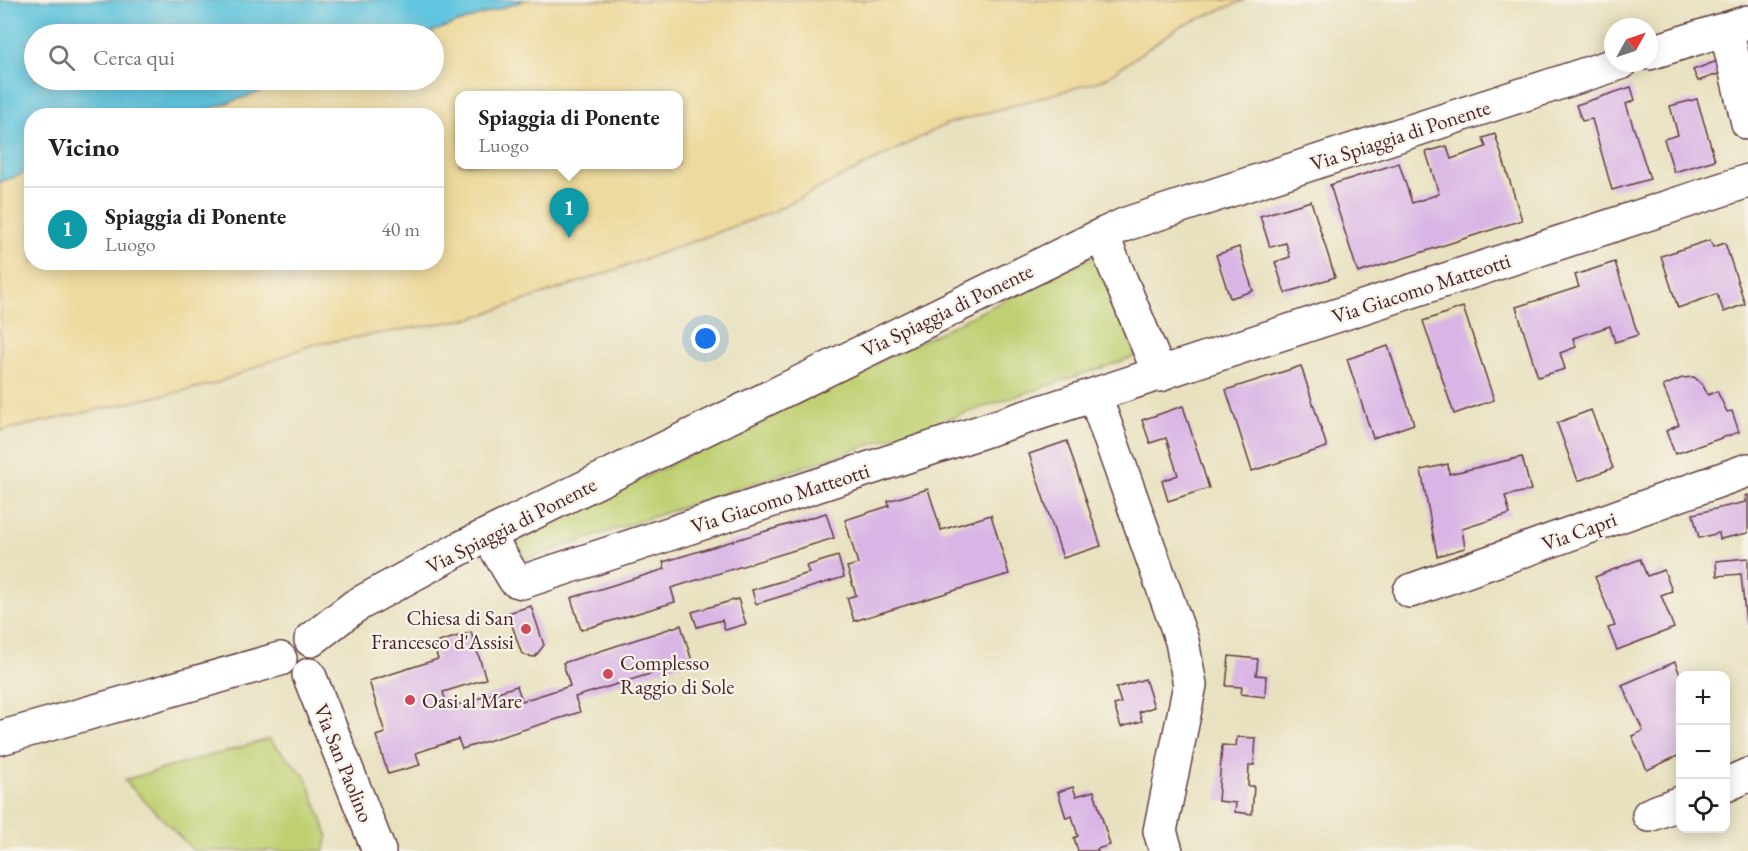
<!DOCTYPE html>
<html lang="it">
<meta charset="utf-8">
<style>
body{margin:0;font-family:"EB Garamond",serif;background:#f6f6f6;color:#202124}
.controls{position:absolute;right:18px;bottom:18px;display:grid;overflow:hidden;border-radius:12px;box-shadow:0 3px 15px #0003}
.controls button{width:54px;height:54px;display:grid;place-items:center;padding:0;border:0;border-bottom:2px solid #e0e0e0;background:#fff;color:#202124;font:30px sans-serif}
.compass{position:absolute;left:1604px;top:18px;width:54px;height:54px;border-radius:50%;background:#fff;box-shadow:0 3px 15px #0003;rotate:50deg}
.you{position:absolute;left:706px;top:339px;width:21px;height:21px;margin:-15px;border:4px solid #fff;border-radius:50%;background:#1a73e8;box-shadow:0 0 0 9px #1a73e833}
.badge{display:grid;place-items:center;width:39px;height:39px;border-radius:50%;background:#db2777;color:#fff;font-size:20px;font-weight:700}
.pin{position:absolute;translate:-50% -50px;filter:drop-shadow(0 2px 3px #0008)}
.pin::after{content:'';position:absolute;top:32px;width:21px;height:18px;background:inherit;clip-path:polygon(0 0,100% 0,50% 100%)}
.popup{position:absolute;left:455px;top:91px;width:228px;height:78px;box-sizing:border-box;display:grid;place-content:center;border-radius:12px;background:#fff;filter:drop-shadow(0 2px 4px #0005);font-size:20px;white-space:nowrap;color:#757577}
.popup b{font-size:22px;color:#202124}
.popup::after{content:'';position:absolute;left:50%;top:100%;margin-left:-12px;border:12px solid transparent;border-top-color:#fff}
.list{margin:0;padding:0;list-style:none}
h2{display:flex;justify-content:space-between;align-items:center;height:78px;margin:0;padding:0 24px;font-size:26px}
h2 small{font-size:20px;font-weight:400;color:#757577}
.list li{display:grid;grid-template-columns:39px 1fr auto;gap:18px;align-items:center;box-sizing:border-box;height:84px;padding:0 24px;border-top:2px solid #e0e0e0}
.list b{display:block;font-size:22px;white-space:nowrap}
.list p{margin:0;font-size:20px;white-space:nowrap;color:#757577}
.list em{font-size:20px;font-style:normal;color:#757577}
.icon{flex:none;width:33px;height:33px;fill:none;stroke:currentColor;stroke-width:2;stroke-linecap:round;stroke-linejoin:round}
.map{position:relative;flex:none;width:1748px;height:851px;overflow:hidden}
.search{position:absolute;background:#fff;box-shadow:0 3px 15px #0003;left:24px;top:24px;width:420px;height:66px;display:flex;align-items:center;gap:15px;box-sizing:border-box;padding:0 21px;border-radius:33px;color:#757577;font-size:22px}
.panel{position:absolute;background:#fff;box-shadow:0 3px 15px #0003;left:24px;top:108px;width:420px;height:162px;border-radius:24px}
.map>svg:first-child{display:block}
.green{fill:#bfd072;stroke:#84784e;stroke-width:1.5}
.sand{fill:#eeda9e;stroke:#9c7c64;stroke-width:1.5;fill-rule:evenodd}
.water{fill:#60c5de;stroke:#557284;stroke-width:1.5}
.building{fill:#d9b5e5}
.lines{fill:none;stroke-linecap:round;stroke-linejoin:round}
.minor-casing{stroke:#623c41;stroke-width:36}
.minor{stroke:#fff;stroke-width:33}
.poi-dot{fill:#d1495b;stroke:#f7f3e8;stroke-width:2}
.labels{text-anchor:middle;dominant-baseline:central;stroke-width:4.5;stroke-linejoin:round;paint-order:stroke}
.street-label{font-size:21px;fill:#4a1f2b;stroke:#f7f3e8}
.poi-label{font-size:21px;fill:#4a1f2b;stroke:#f7f3e8;text-anchor:start}
</style>
<div class="map">
<svg width="1748" height="851" viewBox="0 0 1748 851">
<rect width="100%" height="100%" fill="#f7f3e8"/>
<filter id="ink" filterUnits="userSpaceOnUse"><feTurbulence type="fractalNoise" baseFrequency=".0167" numOctaves="2"/><feDisplacementMap in="SourceGraphic" scale="12" xChannelSelector="R" yChannelSelector="G"/><feConvolveMatrix kernelMatrix="1 2 1 2 8 2 1 2 1" color-interpolation-filters="sRGB"/></filter>
<filter id="wash" filterUnits="userSpaceOnUse"><feTurbulence type="fractalNoise" baseFrequency=".008" numOctaves="4" result="noise"/><feDisplacementMap in="SourceGraphic" scale="24" xChannelSelector="R" yChannelSelector="G"/><feGaussianBlur stdDeviation="1.35" result="paint"/><feColorMatrix in="noise" values="0 0 0 0 0 0 0 0 0 0 0 0 0 0 0 0 0 1.4 0 .05"/><feComposite in="paint" operator="in"/></filter>
<g filter="url(#wash)">
<rect width="100%" height="100%" fill="#e8e1bf"/>
<g class="green">
<polygon points="1096,255 1137,356 526,559 516,541"/>
<polygon points="269,739 306,777 328,836 324,851 194,851 124,780"/>
</g>
<path class="sand" d="M 525,0 L 1245,0 L 1179,27 L 1103,80 L 947,124 L 770,213 L 615,270 L 473,318 L 311,345 L 214,384 L 0,431 L 0,182 L 31,171 L 32,262 L 436,262 L 436,116 L 192,115 L 295,80 L 434,80 L 434,34 L 425,34 ZM 460,95 L 678,95 L 678,164 L 460,164 Z"/>
<polygon class="water" points="0,0 525,0 425,34 34,34 34,80 295,80 192,115 32,116 31,171 0,182"/>
<g id="blocks">
<g class="building">
<polygon points="1717,61 1721,73 1698,81 1693,70"/>
<polygon points="1631,87 1635,100 1626,104 1650,179 1612,190 1592,119 1582,121 1576,105"/>
<polygon points="1697,99 1715,160 1674,172 1664,139 1678,135 1670,106"/>
<polygon points="1495,134 1522,220 1358,273 1330,185 1399,163 1412,203 1439,194 1426,152 1447,146 1451,159 1486,147 1483,138"/>
<polygon points="1311,201 1335,277 1285,293 1275,262 1290,257 1286,243 1270,247 1260,216"/>
<polygon points="1710,240 1713,247 1725,243 1745,304 1724,312 1717,294 1678,308 1661,256"/>
<polygon points="1239,247 1253,291 1230,298 1216,255"/>
<polygon points="1615,262 1638,335 1615,342 1610,326 1573,338 1576,347 1560,353 1565,369 1538,377 1516,307 1579,287 1575,275"/>
<polygon points="1463,307 1494,400 1454,414 1423,321"/>
<polygon points="1388,346 1414,424 1373,438 1347,359"/>
<polygon points="1301,366 1327,447 1252,471 1226,390"/>
<polygon points="1694,377 1702,384 1708,395 1717,391 1727,412 1732,411 1739,432 1675,454 1666,431 1679,425 1663,386 1682,378"/>
<polygon points="1183,406 1209,488 1168,501 1162,481 1178,475 1166,438 1150,443 1142,420"/>
<polygon points="1591,410 1613,468 1578,481 1557,423"/>
<polygon points="1067,441 1101,546 1063,558 1029,454"/>
<polygon points="1522,457 1531,490 1505,496 1510,514 1462,529 1465,548 1437,556 1421,470 1448,464 1449,474"/>
<polygon points="928,489 941,530 991,515 1009,574 854,621 847,598 856,595 847,567 858,564 845,520 889,506 888,501"/>
<polygon points="1748,495 1748,533 1720,539 1719,533 1699,538 1693,514 1746,502 1745,496"/>
<polygon points="826,513 834,538 671,588 675,602 581,630 571,598 665,569 663,562"/>
<polygon points="838,556 844,577 756,604 752,590 809,573 806,566"/>
<polygon points="1748,558 1748,624 1746,624 1741,574 1717,576 1716,561"/>
<polygon points="1640,559 1647,576 1664,570 1672,591 1661,595 1674,628 1617,650 1608,628 1615,626 1595,577"/>
<polygon points="738,599 746,624 725,630 722,620 697,627 692,612"/>
<polygon points="531,606 544,645 535,657 527,656 521,652 508,613"/>
<polygon points="681,625 692,661 575,697 580,712 462,749 458,739 416,753 420,765 388,774 376,736 385,733 369,681 438,659 433,644 471,632 486,679 443,692 448,708 517,686 522,701 570,686 563,663"/>
<polygon points="1229,656 1258,659 1256,675 1266,676 1265,697 1241,694 1242,687 1226,686"/>
<polygon points="1675,662 1680,675 1680,755 1647,770 1632,736 1643,731 1622,685"/>
<polygon points="1145,679 1154,707 1139,712 1142,721 1121,727 1114,705 1121,703 1116,688"/>
<polygon points="1237,737 1256,738 1254,765 1249,765 1248,786 1254,786 1252,814 1235,812 1236,803 1218,801 1222,745 1236,746"/>
<polygon points="1073,787 1076,796 1094,791 1110,845 1097,849 1098,851 1078,851 1074,838 1078,836 1072,816 1066,818 1058,792"/>
</g>
</g>
</g>
<g filter="url(#ink)">
<use href="#blocks" fill-opacity="0" stroke="#623c41" stroke-width="1.5"/>
<g class="lines">
<defs>
<g id="minor">
<polyline points="1726,29 1748,123"/>
<polyline points="1649,53 1748,22"/>
<polyline points="1102,235 1160,375"/>
<polyline points="1095,396 1182,641 1190,685 1160,831 1166,851"/>
<polyline points="488,535 515,580 522,582 1748,181"/>
<polyline points="1410,591 1748,470"/>
<polyline points="311,640 355,606 463,547 1102,235 1126,224 1620,63"/>
<polyline points="309,675 379,851"/>
<polyline points="0,738 280,659"/>
<polyline points="1726,785 1748,775"/>
<polyline points="1649,815 1680,803"/>
</g>
</defs>
<use href="#minor" class="minor-casing"/>
<use href="#minor" class="minor"/>
</g>
</g>
<g class="poi-dot">
<circle cx="526" cy="629" r="6"/>
<circle cx="608" cy="674" r="6"/>
<circle cx="410" cy="700" r="6"/>
</g>
<g class="labels">
<g class="street-label">
<text transform="translate(1400 135) rotate(-18)">Via Spiaggia di Ponente</text>
<text transform="translate(1421 288) rotate(-18)">Via Giacomo Matteotti</text>
<text transform="translate(947 310) rotate(-26)">Via Spiaggia di Ponente</text>
<text transform="translate(780 498) rotate(-18)">Via Giacomo Matteotti</text>
<text transform="translate(511 525) rotate(-27)">Via Spiaggia di Ponente</text>
<text transform="translate(1579 531) rotate(-20)">Via Capri</text>
<text transform="translate(344 763) rotate(68)">Via San Paolino</text>
</g>
<g class="poi-label">
<text x="514" y="617" text-anchor="end">Chiesa di San<tspan x="514" dy="24">Francesco d'Assisi</tspan></text>
<text x="620" y="662">Complesso<tspan x="620" dy="24">Raggio di Sole</tspan></text>
<text x="422" y="700">Oasi al Mare</text>
</g>
</g>
</svg>
<div class="controls">
<button>+</button>
<button>−</button>
<button><svg class="icon" aria-label="locate" viewBox="0 0 24 24"><circle cx="12" cy="12" r="6"/><path d="M12 2v4M12 18v4M2 12h4M18 12h4"/></svg></button>
</div>
<svg class="compass" viewBox="-18 -18 36 36"><path d="M0-13l5 13h-10z" fill="#e53935"/><path d="M0 13l5-13h-10z" fill="#757577"/></svg>
<div class="you"></div>
<div class="pin badge" style="left:569px;top:238px;background:#0f9aa8">1</div>
<div class="popup"><b>Spiaggia di Ponente</b>Luogo</div>
<div class="search"><svg class="icon" aria-label="search" viewBox="0 0 24 24"><circle cx="10" cy="10" r="6"/><path d="M15 15l6 6"/></svg>Cerca qui</div>
<section class="panel">
<h2>Vicino<small></small></h2>
<ul class="list">
<li><span class="badge" style="background:#0f9aa8">1</span><div><b>Spiaggia di Ponente</b><p>Luogo</p></div><em>40 m</em></li>
</ul>
</section>
</div>
